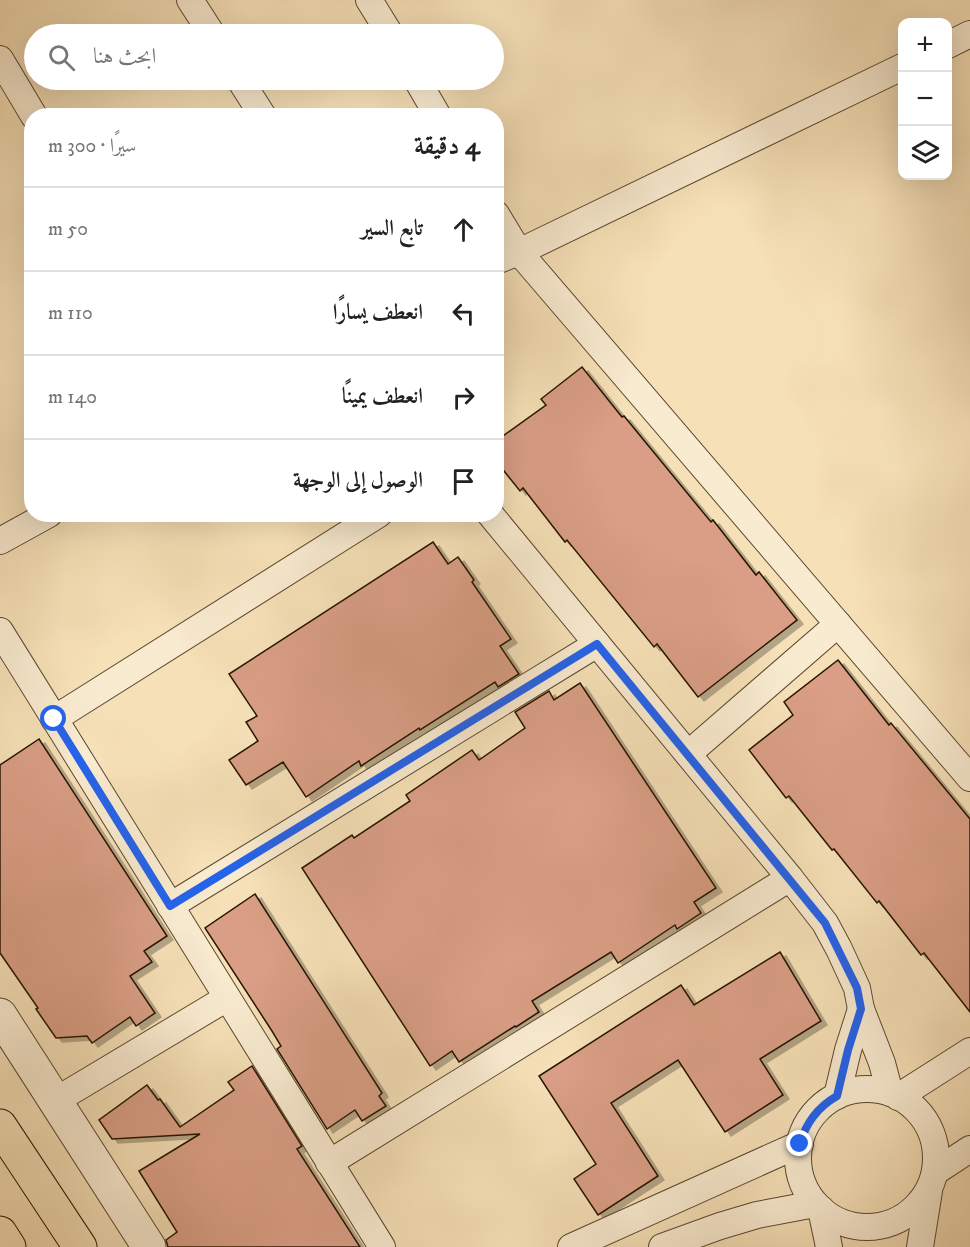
<!DOCTYPE html>
<html lang="ar">
<meta charset="utf-8">
<style>
body{margin:0;font-family:"IM FELL DW Pica",Amiri,serif;background:#f2f2f2;color:#222;direction:rtl}
.controls{position:absolute;right:18px;top:18px;display:grid;overflow:hidden;border-radius:12px;box-shadow:0 6px 24px #0002}
.controls button{width:54px;height:54px;display:grid;place-items:center;padding:0;border:0;border-bottom:2px solid #e0e0e0;background:#fff;color:#222;font:30px sans-serif}
.stop{position:absolute;width:18px;height:18px;margin:-14px;border:4px solid #2563eb;border-radius:50%;background:#fff}
.stop.end{background:#2563eb;border-color:#fff;box-shadow:0 2px 6px #0008}
.list{margin:0;padding:0;list-style:none}
h2{display:flex;justify-content:space-between;align-items:center;height:78px;margin:0;padding:0 24px;font-size:26px}
h2 small{font-size:20px;font-weight:400;color:#767676}
.list li{display:grid;grid-template-columns:39px 1fr auto;gap:18px;align-items:center;box-sizing:border-box;height:84px;padding:0 24px;border-top:2px solid #e0e0e0}
.list b{display:block;font-size:22px;white-space:nowrap}
.list em{font-size:20px;font-style:normal;color:#767676}
.icon{flex:none;width:33px;height:33px;fill:none;stroke:currentColor;stroke-width:2;stroke-linecap:round;stroke-linejoin:round}
.map{position:relative;flex:none;width:970px;height:1247px;overflow:hidden;direction:ltr}
.search{position:absolute;background:#fff;box-shadow:0 6px 24px #0002;left:24px;top:24px;width:480px;height:66px;display:flex;align-items:center;gap:15px;box-sizing:border-box;padding:0 21px;border-radius:33px;color:#767676;font-size:22px}
.panel{position:absolute;background:#fff;box-shadow:0 6px 24px #0002;left:24px;top:108px;width:480px;height:414px;border-radius:24px;direction:rtl}
.map>svg:first-child{display:block}
.building{fill:#d99e85;stroke:#281602;stroke-width:1.5;filter:url(#shadow)}
.lines{fill:none;stroke-linecap:round;stroke-linejoin:round}
.minor-casing{stroke:#5c482f;stroke-width:28}
.tertiary-casing{stroke:#5c482f;stroke-width:35}
.primary-casing{stroke:#281602;stroke-width:35}
.minor{stroke:#f9ebd0;stroke-width:26}
.tertiary{stroke:#f9ebd0;stroke-width:33}
.primary{stroke:#f6e0b7;stroke-width:33}
.route{stroke:#2563eb;stroke-width:8}
</style>
<div class="map">
<svg width="970" height="1247" viewBox="0 0 970 1247">
<defs>
<filter id="shadow"><feDropShadow dx="6" dy="4" stdDeviation="0" flood-color="#0004"/></filter>
</defs>
<rect width="100%" height="100%" fill="#f6e0b7"/>
<filter id="stains"><feTurbulence type="fractalNoise" baseFrequency=".00333" numOctaves="4"/><feColorMatrix values="0 0 0 0 .2 0 0 0 0 .09 0 0 0 0 .02 0 0 0 .5 -.17"/></filter>
<radialGradient id="worn" r=".72"><stop offset=".6" stop-color="#630" stop-opacity="0"/><stop offset="1" stop-color="#630" stop-opacity=".3"/></radialGradient>
<g class="building">
<polygon points="582,367 622,417 624,416 711,522 713,520 756,575 759,572 797,620 698,697 657,644 654,647 567,540 565,542 523,488 520,491 496,461 496,441 546,405 541,399"/>
<polygon points="433,542 448,564 458,557 474,580 472,582 511,639 500,646 519,674 498,687 495,682 420,730 419,728 361,766 359,761 306,797 283,762 246,785 229,760 258,741 246,722 257,716 229,674"/>
<polygon points="838,660 889,725 891,723 970,819 970,1012 924,953 921,955 879,901 877,903 834,849 832,850 789,796 786,798 749,750 793,715 784,702"/>
<polygon points="580,683 716,888 694,902 701,913 677,929 675,925 618,963 611,952 532,1001 539,1012 516,1027 515,1026 459,1062 452,1051 430,1066 302,868 352,835 354,838 410,801 406,795 472,750 479,760 525,728 515,712 549,691 554,700"/>
<polygon points="39,739 167,936 144,951 152,962 130,976 155,1013 136,1026 130,1017 92,1043 87,1036 56,1038 36,1009 38,1008 0,953 0,765"/>
<polygon points="255,894 382,1093 379,1096 386,1106 362,1121 355,1110 327,1129 277,1049 281,1046 272,1031 205,928"/>
<polygon points="780,952 821,1021 760,1059 783,1095 725,1132 678,1060 611,1103 658,1176 598,1215 574,1179 596,1164 539,1076 681,985 694,1005"/>
<polygon points="252,1066 302,1146 297,1149 360,1247 168,1247 166,1240 177,1232 139,1171 200,1134 112,1139 99,1120 147,1085 158,1100 160,1099 180,1127 234,1090 228,1082"/>
</g>
<g class="lines">
<defs>
<g id="minor">
<polyline points="190,0 212,34"/>
<polyline points="369,0 390,34"/>
<polyline points="948,45 970,34"/>
<polyline points="0,59 34,116"/>
<polyline points="240,80 263,116"/>
<polyline points="417,80 438,116"/>
<polyline points="496,214 519,252 970,778"/>
<polyline points="496,261 519,252 902,67"/>
<polyline points="490,514 790,878"/>
<polyline points="0,541 49,514"/>
<polyline points="0,631 382,1247"/>
<polyline points="54,719 379,514"/>
<polyline points="688,754 838,624"/>
<polyline points="170,906 597,644"/>
<circle cx="867" cy="1158" r="69"/>
<polyline points="837,1096 848,1050 861,1009"/>
<polyline points="898,1097 970,1051"/>
<polyline points="55,1101 227,998"/>
<polyline points="329,1163 790,878 825,923 839,949 857,988 861,1009 882,1063 890,1093"/>
<polyline points="935,1172 970,1149"/>
<polyline points="821,1209 829,1247"/>
<polyline points="571,1247 800,1144"/>
<polyline points="662,1247 720,1226 757,1215 815,1204"/>
<polyline points="920,1247 929,1191"/>
</g>
<polyline id="tertiary" points="0,1015 149,1247"/>
<g id="primary">
<polyline points="0,1126 80,1247"/>
<polyline points="0,1233 9,1247"/>
</g>
</defs>
<use href="#minor" class="minor-casing"/>
<use href="#tertiary" class="tertiary-casing"/>
<use href="#primary" class="primary-casing"/>
<use href="#minor" class="minor"/>
<use href="#tertiary" class="tertiary"/>
<use href="#primary" class="primary"/>
</g>
<g class="lines">
<path class="route" d="M 54,719 L 170,906 L 597,644 L 825,923 L 857,988 L 861,1009 L 848,1050 L 837,1096 C 818,1107 806,1122 800,1144"/>
</g>
<rect width="100%" height="100%" filter="url(#stains)"/>
<rect width="100%" height="100%" fill="url(#worn)"/>
</svg>
<div class="controls">
<button>+</button>
<button>−</button>
<button><svg class="icon" aria-label="layers" viewBox="0 0 24 24"><path d="M12 4l9 5-9 5-9-5zM3 14l9 5 9-5"/></svg></button>
</div>
<div class="stop" style="left:54px;top:719px"></div>
<div class="stop end" style="left:800px;top:1144px"></div>
<div class="search"><svg class="icon" aria-label="search" viewBox="0 0 24 24"><circle cx="10" cy="10" r="6"/><path d="M15 15l6 6"/></svg>ابحث هنا</div>
<section class="panel">
<h2>4 دقيقة<small>سيرًا · 300 m</small></h2>
<ul class="list">
<li><svg class="icon" aria-label="ahead" viewBox="0 0 24 24"><path d="M12 20V5M6 11l6-6 6 6"/></svg><div><b>تابع السير</b></div><em>50 m</em></li>
<li><svg class="icon" aria-label="left" viewBox="0 0 24 24"><path d="M17 20v-9H6M10 6l-5 5 5 5"/></svg><div><b>انعطف يسارًا</b></div><em>110 m</em></li>
<li><svg class="icon" aria-label="right" viewBox="0 0 24 24"><path d="M7 20v-9h11M14 6l5 5-5 5"/></svg><div><b>انعطف يمينًا</b></div><em>140 m</em></li>
<li><svg class="icon" aria-label="arrive" viewBox="0 0 24 24"><path d="M6 21V4h12l-3 4 3 4H6"/></svg><div><b>الوصول إلى الوجهة</b></div></li>
</ul>
</section>
</div>
